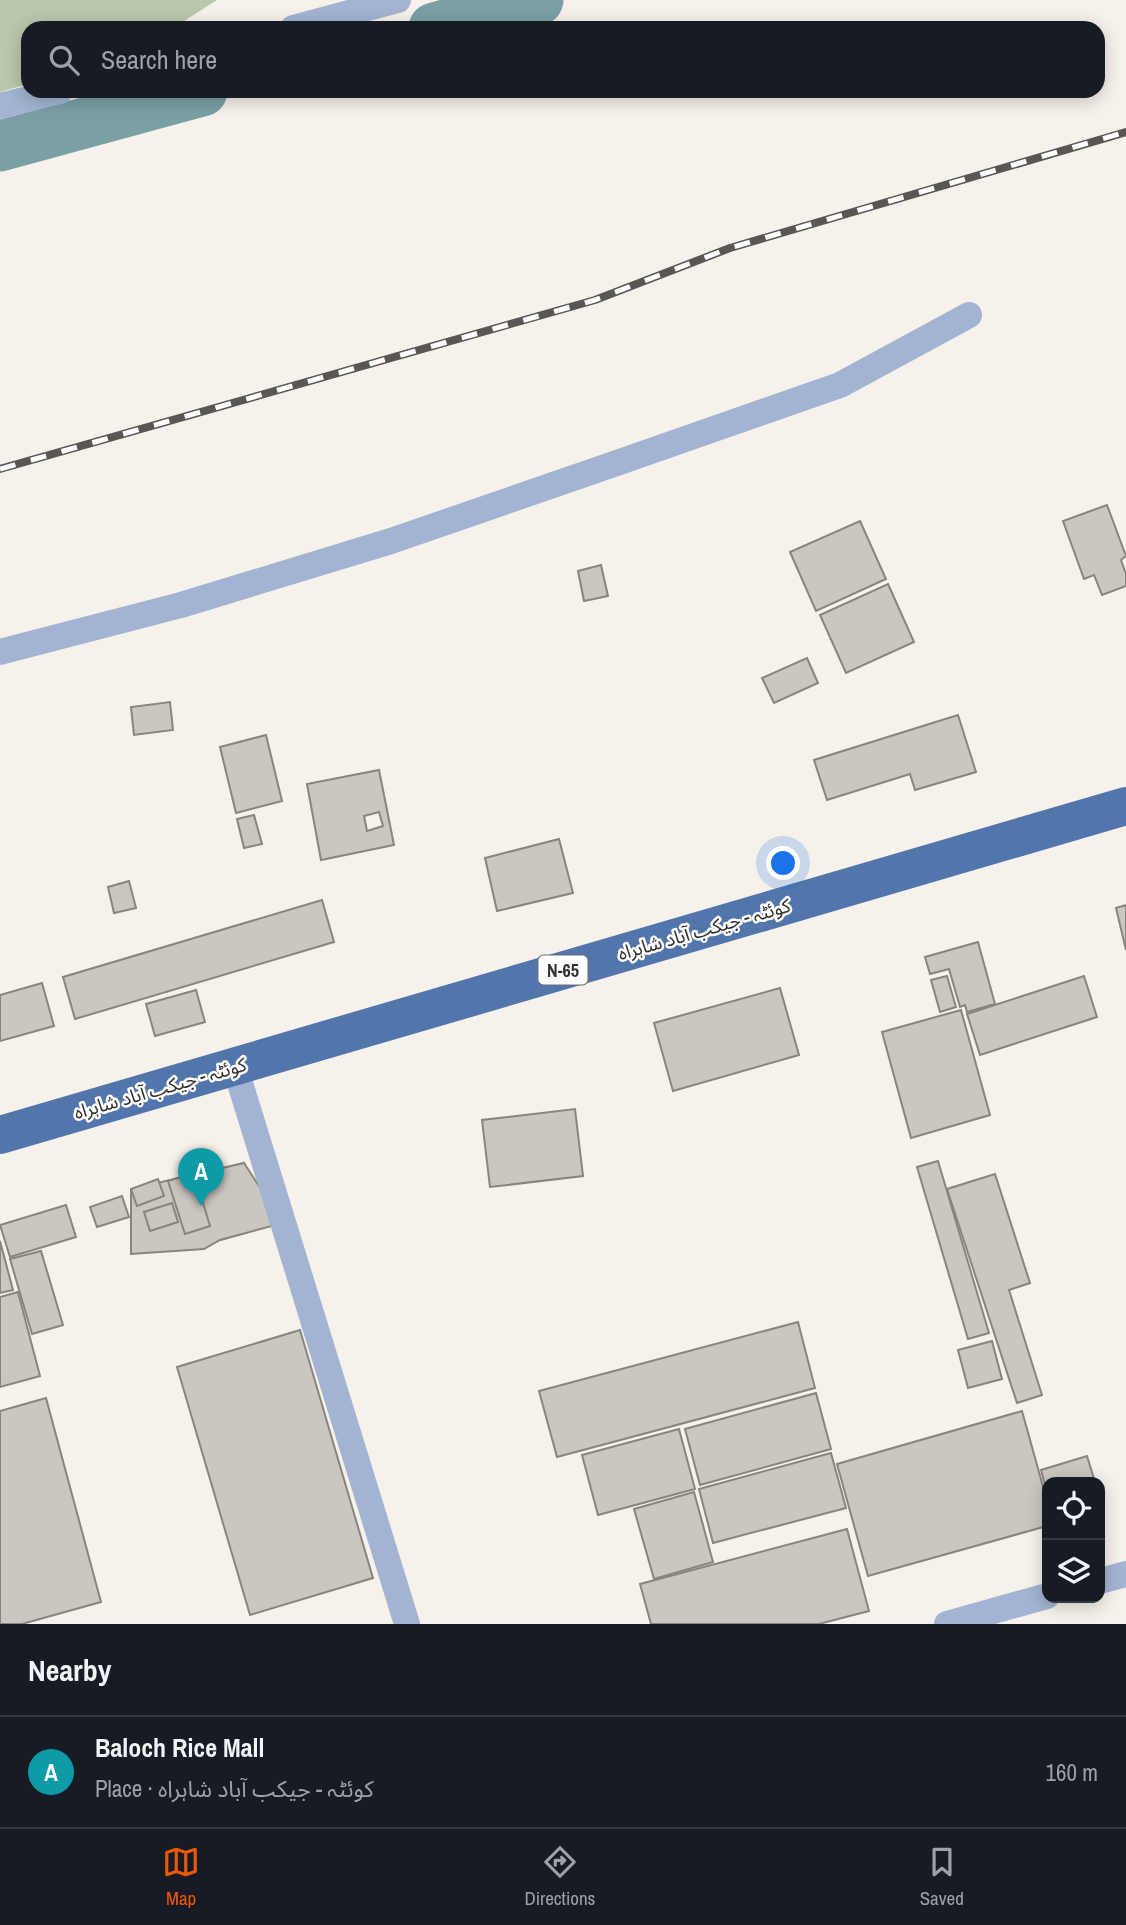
<!DOCTYPE html>
<meta charset="utf-8">
<style>
body{margin:0;font-family:"Archivo Narrow","Noto Sans Arabic",sans-serif;background:#242831;color:#f1f3f6}
.controls{position:absolute;right:21px;bottom:21px;display:grid;overflow:hidden;border-radius:14px;box-shadow:0 4px 18px #0003}
.controls button{width:63px;height:63px;display:grid;place-items:center;padding:0;border:0;border-bottom:2px solid #363941;background:#171b24;color:#f1f3f6;font:35px sans-serif}
.you{position:absolute;left:784px;top:864px;width:24px;height:24px;margin:-18px;border:5px solid #fff;border-radius:50%;background:#1a73e8;box-shadow:0 0 0 10px #1a73e833}
.badge{display:grid;place-items:center;width:46px;height:46px;border-radius:50%;background:#ea580c;color:#fff;font-size:23px;font-weight:700}
.pin{position:absolute;translate:-50% -58px;filter:drop-shadow(0 2px 4px #0008)}
.pin::after{content:'';position:absolute;top:37px;width:24px;height:21px;background:inherit;clip-path:polygon(0 0,100% 0,50% 100%)}
.list{margin:0;padding:0;list-style:none}
h2{display:flex;justify-content:space-between;align-items:center;height:91px;margin:0;padding:0 28px;font-size:30px}
h2 small{font-size:23px;font-weight:400;color:#9ea1a6}
.list li{display:grid;grid-template-columns:46px 1fr auto;gap:21px;align-items:center;box-sizing:border-box;height:112px;padding:0 28px;border-top:2px solid #363941}
.list b{display:block;font-size:26px;white-space:nowrap}
.list p{margin:0;font-size:23px;white-space:nowrap;color:#9ea1a6}
.list em{font-size:23px;font-style:normal;color:#9ea1a6}
.icon{flex:none;width:38px;height:38px;fill:none;stroke:currentColor;stroke-width:2;stroke-linecap:round;stroke-linejoin:round}
.map{position:relative;flex:none;width:1126px;height:1624px;overflow:hidden}
.search{position:absolute;background:#171b24;box-shadow:0 4px 18px #0003;left:21px;right:21px;top:21px;height:77px;display:flex;align-items:center;gap:18px;box-sizing:border-box;padding:0 24px;border-radius:21px;color:#9ea1a6;font-size:26px}
.sheet{height:203px;background:#171b24}
nav{display:flex;justify-content:space-around;align-items:center;box-sizing:border-box;height:98px;border-top:2px solid #363941;background:#171b24;font-size:19px;color:#9ea1a6}
nav a{display:grid;justify-items:center;gap:4px}
nav .on{color:#ea580c}
.map>svg:first-child{display:block}
.green{fill:#b9c7ab}
.lines{fill:none;stroke-linecap:round;stroke-linejoin:round}
.river{stroke:#7aa0a5;stroke-width:51}
.building{fill:#cac6c0;stroke:#88847e;stroke-width:2;fill-rule:evenodd}
.minor{stroke:#a2b4d1;stroke-width:26}
.trunk{stroke:#5276ac;stroke-width:38}
.rail-casing{stroke:#595653;stroke-width:8}
.rail{stroke:#fff;stroke-width:5;stroke-dasharray:16;stroke-linecap:butt}
.labels{text-anchor:middle;dominant-baseline:central;stroke-width:5;stroke-linejoin:round;paint-order:stroke}
.shield{fill:#fff;stroke:#6f6d6c;stroke-width:2}
.shield-label{font-size:18px;font-weight:bold;fill:#312f2d}
.street-label{font-size:19px;fill:#312f2d;stroke:#fff}
</style>
<div class="map">
<svg width="1126" height="1624" viewBox="0 0 1126 1624">
<rect width="100%" height="100%" fill="#f6f1ea"/>
<polygon class="green" points="0,0 217,0 173,28 28,28 28,84 0,92"/>
<g class="lines">
<g class="river">
<polyline points="434,28 538,0"/>
<polyline points="0,146 202,91"/>
</g>
</g>
<g class="building">
<polygon points="1107,505 1126,556 1121,560 1126,574 1126,586 1102,595 1094,575 1084,579 1063,521"/>
<polygon points="860,521 886,579 816,611 790,552"/>
<polygon points="601,565 608,596 584,601 578,571"/>
<polygon points="888,584 914,642 846,673 820,615"/>
<polygon points="807,658 818,683 774,703 762,678"/>
<polygon points="170,702 173,730 134,735 131,707"/>
<polygon points="958,715 976,772 915,790 910,774 827,800 814,760"/>
<polygon points="266,735 282,801 236,813 220,747"/>
<path d="M 379,770 L 394,845 L 321,860 L 307,784 ZM 379,812 L 383,826 L 367,831 L 364,816 Z"/>
<polygon points="254,815 262,844 244,848 237,819"/>
<polygon points="559,839 573,893 497,911 485,858"/>
<polygon points="129,881 136,908 114,913 108,887"/>
<polygon points="322,900 334,942 75,1019 63,977"/>
<polygon points="1126,905 1126,950 1116,908"/>
<polygon points="978,942 995,1004 967,1012 965,1005 960,1007 949,969 930,974 925,957"/>
<polygon points="947,976 956,1007 940,1012 931,980"/>
<polygon points="1084,976 1097,1017 980,1055 967,1014"/>
<polygon points="42,983 54,1026 0,1041 0,995"/>
<polygon points="780,988 799,1055 673,1091 654,1023"/>
<polygon points="196,990 205,1022 155,1036 146,1004"/>
<polygon points="961,1010 990,1115 911,1138 882,1032"/>
<polygon points="575,1109 583,1176 490,1187 482,1120"/>
<polygon points="938,1161 989,1333 968,1339 917,1167"/>
<polygon points="244,1163 262,1228 220,1240 201,1175"/>
<polygon points="244,1163 283,1223 220,1240 204,1249 131,1254 131,1189"/>
<polygon points="194,1173 210,1226 185,1234 168,1181"/>
<polygon points="995,1174 1030,1283 1009,1290 1042,1395 1017,1403 947,1189"/>
<polygon points="158,1179 164,1196 137,1206 131,1189"/>
<polygon points="122,1196 129,1217 97,1227 90,1207"/>
<polygon points="172,1203 178,1222 150,1231 144,1212"/>
<polygon points="66,1205 76,1237 10,1257 0,1225"/>
<polygon points="0,1241 13,1290 0,1293"/>
<polygon points="41,1251 63,1325 32,1334 10,1259"/>
<polygon points="18,1292 40,1376 0,1387 0,1297"/>
<polygon points="798,1322 815,1388 557,1457 539,1391"/>
<polygon points="300,1330 373,1578 250,1615 177,1367"/>
<polygon points="992,1341 1002,1379 968,1388 958,1350"/>
<polygon points="816,1393 831,1449 700,1485 685,1429"/>
<polygon points="46,1398 101,1602 22,1624 0,1624 0,1411"/>
<polygon points="1022,1411 1047,1501 1047,1526 868,1576 837,1464"/>
<polygon points="679,1429 695,1489 598,1515 582,1455"/>
<polygon points="831,1453 846,1508 713,1543 699,1489"/>
<polygon points="1087,1456 1095,1482 1047,1482 1047,1492 1041,1470"/>
<polygon points="694,1492 713,1562 654,1579 634,1509"/>
<polygon points="847,1529 869,1611 819,1624 651,1624 640,1584"/>
</g>
<g class="lines">
<g class="minor">
<polyline points="293,28 398,0"/>
<polyline points="0,106 60,91"/>
<polyline points="0,652 181,605 391,541 611,465 840,385 969,315"/>
<polyline points="235,1067 407,1624"/>
<polyline points="1100,1581 1126,1574"/>
<polyline points="947,1624 1047,1596"/>
</g>
<polyline class="trunk" points="0,1135 1126,806"/>
<defs>
<polyline id="rail" points="0,469 595,300 730,248 1126,132"/>
</defs>
<use href="#rail" class="rail-casing"/>
<use href="#rail" class="rail"/>
</g>
<g class="labels">
<rect class="shield" x="538.5" y="955.5" width="49" height="29" rx="5"/>
<g class="shield-label">
<text x="563" y="970">N-65</text>
</g>
<g class="street-label">
<text transform="translate(704 929) rotate(-16)">کوئٹہ - جیکب آباد شاہراہ</text>
<text transform="translate(160 1088) rotate(-16)">کوئٹہ - جیکب آباد شاہراہ</text>
</g>
</g>
</svg>
<div class="controls">
<button><svg class="icon" aria-label="locate" viewBox="0 0 24 24"><circle cx="12" cy="12" r="6"/><path d="M12 2v4M12 18v4M2 12h4M18 12h4"/></svg></button>
<button><svg class="icon" aria-label="layers" viewBox="0 0 24 24"><path d="M12 4l9 5-9 5-9-5zM3 14l9 5 9-5"/></svg></button>
</div>
<div class="you"></div>
<div class="pin badge" style="left:201px;top:1206px;background:#0f9aa8">A</div>
<div class="search"><svg class="icon" aria-label="search" viewBox="0 0 24 24"><circle cx="10" cy="10" r="6"/><path d="M15 15l6 6"/></svg>Search here</div>
</div>
<section class="sheet">
<h2>Nearby<small></small></h2>
<ul class="list">
<li><span class="badge" style="background:#0f9aa8">A</span><div><b>Baloch Rice Mall</b><p>Place · کوئٹہ - جیکب آباد شاہراہ</p></div><em>160 m</em></li>
</ul>
</section>
<nav>
<a class="on"><svg class="icon" aria-label="map" viewBox="0 0 24 24"><path d="M3 6l6-2 6 2 6-2v14l-6 2-6-2-6 2zM9 4v14M15 6v14"/></svg>Map</a>
<a><svg class="icon" aria-label="directions" viewBox="0 0 24 24"><path d="M12 3l9 9-9 9-9-9zM9 14v-3h6M13 9l2 2-2 2"/></svg>Directions</a>
<a><svg class="icon" aria-label="saved" viewBox="0 0 24 24"><path d="M7 4h10v16l-5-4-5 4z"/></svg>Saved</a>
</nav>
